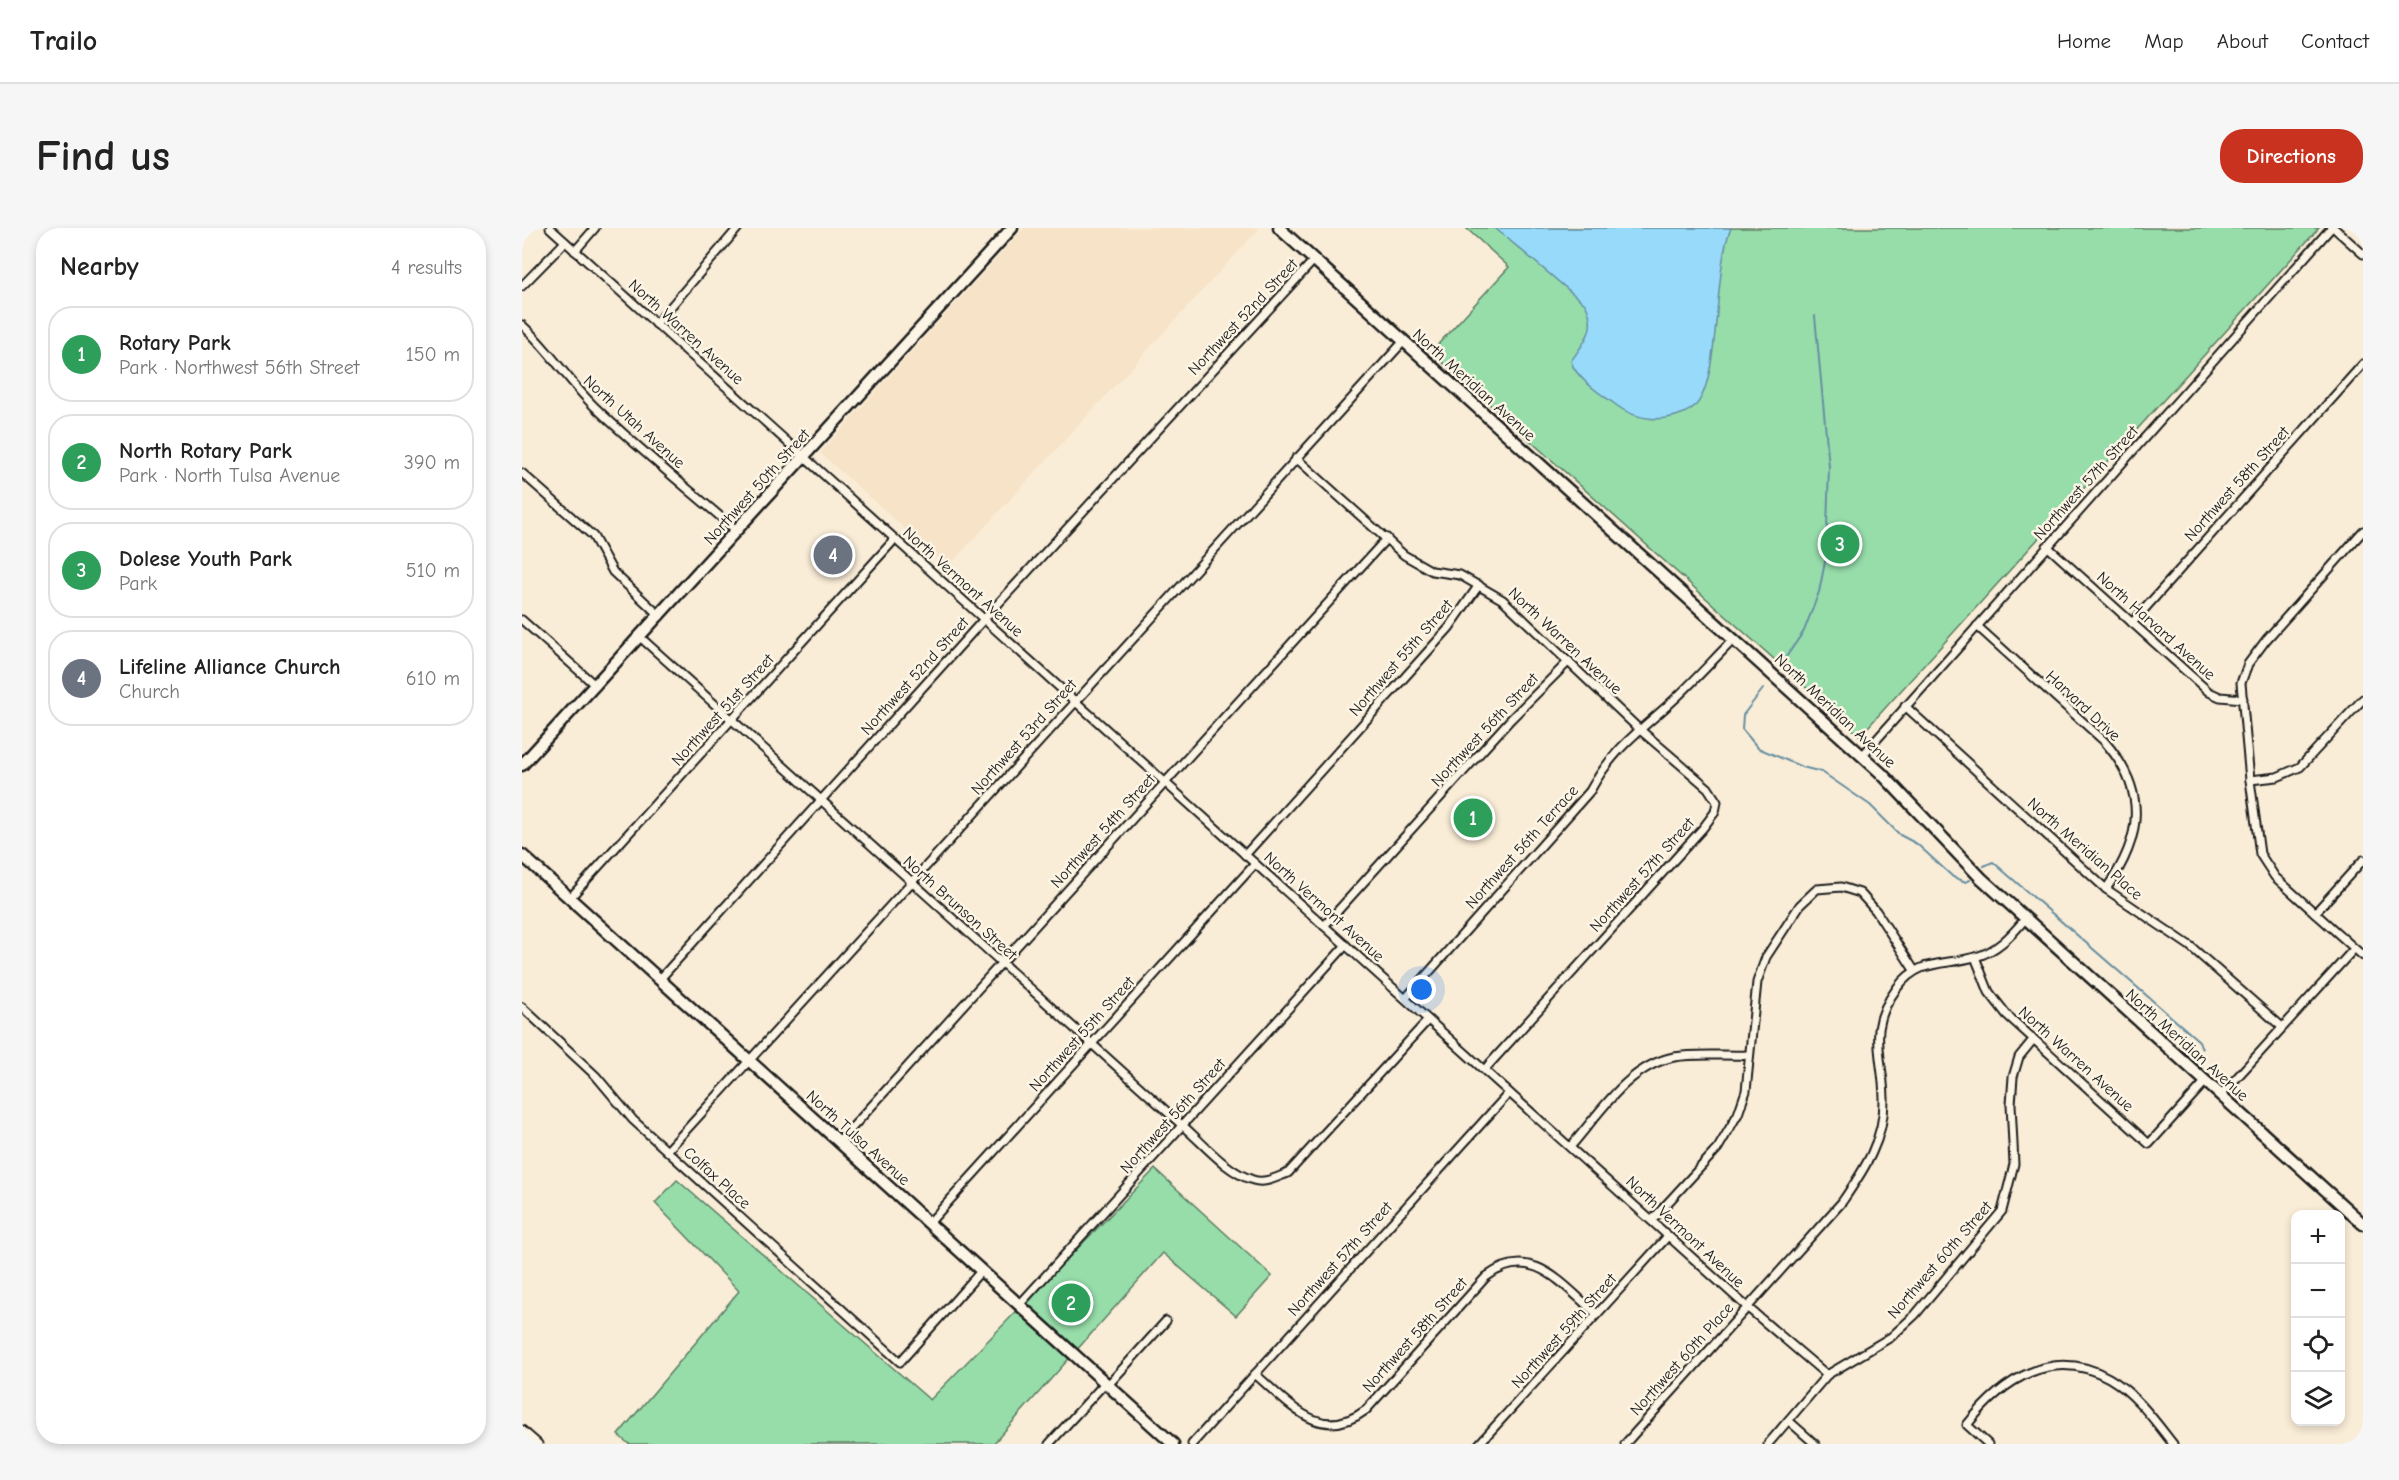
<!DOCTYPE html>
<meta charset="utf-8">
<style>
body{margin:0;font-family:"Comic Neue",sans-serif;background:#f6f6f6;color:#222}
.controls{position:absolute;right:18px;bottom:18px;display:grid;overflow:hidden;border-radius:12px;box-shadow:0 3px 9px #0003}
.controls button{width:54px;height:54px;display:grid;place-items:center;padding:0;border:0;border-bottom:2px solid #e0e0e0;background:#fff;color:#222;font:30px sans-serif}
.you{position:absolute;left:900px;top:762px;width:21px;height:21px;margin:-15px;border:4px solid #fff;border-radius:50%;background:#1a73e8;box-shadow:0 0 0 9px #1a73e833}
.badge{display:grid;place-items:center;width:39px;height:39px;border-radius:50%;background:#c8321e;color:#fff;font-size:20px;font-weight:700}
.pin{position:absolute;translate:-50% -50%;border:3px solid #fff;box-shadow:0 2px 6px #0006}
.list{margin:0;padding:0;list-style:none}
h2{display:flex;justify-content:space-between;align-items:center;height:78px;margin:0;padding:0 24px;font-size:26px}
h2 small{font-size:20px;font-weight:400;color:#767676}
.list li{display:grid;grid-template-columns:39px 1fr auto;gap:18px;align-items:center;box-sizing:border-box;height:96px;margin:0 12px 12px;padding:0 12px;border:2px solid #e0e0e0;border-radius:24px}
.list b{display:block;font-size:22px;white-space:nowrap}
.list p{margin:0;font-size:20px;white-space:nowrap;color:#767676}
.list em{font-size:20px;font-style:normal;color:#767676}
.icon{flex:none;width:33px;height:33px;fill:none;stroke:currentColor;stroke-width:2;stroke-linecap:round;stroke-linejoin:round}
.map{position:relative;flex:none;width:1841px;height:1216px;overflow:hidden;border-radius:24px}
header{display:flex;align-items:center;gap:36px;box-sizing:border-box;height:84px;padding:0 30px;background:#fff;border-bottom:2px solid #e0e0e0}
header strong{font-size:28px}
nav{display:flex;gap:33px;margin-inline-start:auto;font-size:21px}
.intro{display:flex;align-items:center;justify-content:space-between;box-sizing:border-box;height:144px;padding:0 36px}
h1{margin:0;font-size:42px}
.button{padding:15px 27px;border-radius:24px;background:#c8321e;color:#fff;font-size:21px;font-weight:700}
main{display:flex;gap:36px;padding:0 36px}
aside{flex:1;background:#fff;border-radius:24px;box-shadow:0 3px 9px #0003}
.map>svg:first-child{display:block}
.built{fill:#f7e3c7}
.green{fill:#97ddaa;stroke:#5a7c63;stroke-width:1.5}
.water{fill:#97daf9;stroke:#668ea1;stroke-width:1.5}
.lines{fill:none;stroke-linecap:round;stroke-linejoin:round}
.stream{stroke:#668ea1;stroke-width:2}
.street-casing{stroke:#1c1c1c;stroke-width:11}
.secondary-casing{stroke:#1c1c1c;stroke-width:15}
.street{stroke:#fcf5e5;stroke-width:7}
.secondary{stroke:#fcf5e5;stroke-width:10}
.labels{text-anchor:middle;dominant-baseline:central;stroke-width:5;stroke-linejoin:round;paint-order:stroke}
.street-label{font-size:16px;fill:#1c1c1c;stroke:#fcf5e5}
</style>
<header>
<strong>Trailo</strong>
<nav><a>Home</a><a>Map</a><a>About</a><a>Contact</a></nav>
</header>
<div class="intro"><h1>Find us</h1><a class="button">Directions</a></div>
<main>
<aside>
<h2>Nearby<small>4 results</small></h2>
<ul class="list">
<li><span class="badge" style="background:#2e9e5b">1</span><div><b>Rotary Park</b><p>Park · Northwest 56th Street</p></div><em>150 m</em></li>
<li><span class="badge" style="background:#2e9e5b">2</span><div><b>North Rotary Park</b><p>Park · North Tulsa Avenue</p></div><em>390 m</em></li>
<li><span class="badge" style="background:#2e9e5b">3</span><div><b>Dolese Youth Park</b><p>Park</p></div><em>510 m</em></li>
<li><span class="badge" style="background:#6b7280">4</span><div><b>Lifeline Alliance Church</b><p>Church</p></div><em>610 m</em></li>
</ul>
</aside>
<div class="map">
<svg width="1841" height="1216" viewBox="0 0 1841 1216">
<rect width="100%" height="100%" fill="#faedd7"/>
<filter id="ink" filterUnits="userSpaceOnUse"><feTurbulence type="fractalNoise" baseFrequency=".0167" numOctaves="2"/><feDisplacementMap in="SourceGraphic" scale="12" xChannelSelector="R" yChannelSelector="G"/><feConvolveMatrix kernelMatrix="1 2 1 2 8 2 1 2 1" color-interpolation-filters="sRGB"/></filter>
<g filter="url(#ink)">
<polygon class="built" points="502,0 738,0 426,339 298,225"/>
<g class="green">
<polygon points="944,0 1797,0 1338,508 909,124 987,39"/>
<polygon points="633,941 750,1048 714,1088 641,1025 471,1216 107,1216 96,1207 217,1063 133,975 155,952 408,1172"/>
</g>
<path class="water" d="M 973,0 L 1209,0 C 1191,42 1199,149 1174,177 C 1166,185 1156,188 1145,190 C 1124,193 1106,187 1090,174 C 1077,165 1053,149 1049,133 C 1063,113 1076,100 1063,76 Z"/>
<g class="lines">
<g class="stream">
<polyline points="1264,429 1282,403 1297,364 1304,329 1307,239 1293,88"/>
<polyline points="1241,461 1221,487 1220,501 1236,520 1280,539 1300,544 1348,577 1378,607 1395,616 1431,649 1444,654 1448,652"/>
<polyline points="1462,638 1471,634 1677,813 1680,821"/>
</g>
<defs>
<g id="street">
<polyline points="28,0 1225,1079 1305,1147"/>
<polyline points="1812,0 1841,26"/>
<polyline points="53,23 73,0"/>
<polyline points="0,58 43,14"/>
<polyline points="134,96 216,0"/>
<path d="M 0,97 C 28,122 48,156 76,182 C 120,224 169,263 215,303"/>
<polyline points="774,230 882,327 910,343 938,347 981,372 1116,500 1186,560 1195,574 1193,584 1181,600 963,841"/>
<polyline points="0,245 71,308 91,344 138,388"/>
<polyline points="1841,303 1744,412 1726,436 1719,455 1728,552 1738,626 1753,649 1841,728"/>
<polyline points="1525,318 1687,464 1698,469 1721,471"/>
<polyline points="0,392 74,458"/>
<polyline points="1610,395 1841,136"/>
<path d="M 1455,398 L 1582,513 C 1626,563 1621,609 1584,661"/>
<path d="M 118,409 L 661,898 C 681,915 704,944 731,952 C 743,956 755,949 766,945 L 906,792"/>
<polyline points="1383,478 1584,661 1668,718 1760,799"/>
<polyline points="1340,528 1809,0"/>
<polyline points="1728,552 1755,549 1778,539 1841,471"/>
<polyline points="723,627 927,400 957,357"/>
<polyline points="48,670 373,311"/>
<polyline points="1793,685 1841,632"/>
<polyline points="802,698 988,492 1047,433"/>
<polyline points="1453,729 1467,764 1485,787 1627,916 1683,854"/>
<polyline points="138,751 463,390 792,32"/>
<path d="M 884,770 L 1068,563 C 1093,517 1120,502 1156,468 C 1175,450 1193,430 1212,411"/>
<polyline points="0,779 74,848 111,892 378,1134 460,1042"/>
<polyline points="1699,867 1832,721"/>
<polyline points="318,913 865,310"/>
<path d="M 1049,918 C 1078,885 1106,838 1152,829 C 1175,825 1202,828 1226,827"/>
<polyline points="145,923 881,114"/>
<polyline points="1130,992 1196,920 1216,886 1224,863 1235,754 1244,729 1278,677 1295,661 1319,659 1338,665 1354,683 1392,742"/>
<polyline points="408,994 733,636"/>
<polyline points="498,1076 824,717"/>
<path d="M 733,1146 C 768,1176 798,1216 844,1182 L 964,1049 C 1010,1014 1040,1057 1075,1086"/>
<polyline points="586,1157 644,1093"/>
<polyline points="1267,1193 1293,1216"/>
<polyline points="0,1202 16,1216"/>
<polyline points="527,1216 583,1155"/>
<polyline points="670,1216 987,865"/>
<polyline points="957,1216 1146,1008"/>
<path d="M 1103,1216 L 1320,974 C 1342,942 1363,911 1362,870 C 1361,825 1344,802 1375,760 C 1397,730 1421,738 1453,729 C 1474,724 1490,707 1503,691"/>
<polyline points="1246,1216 1305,1147 1369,1109 1393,1087 1480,983 1492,936 1489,876 1491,849 1497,829 1510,813"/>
<path d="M 1466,1216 L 1445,1197 C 1480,1152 1530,1118 1587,1150 C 1613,1165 1633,1193 1651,1216"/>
</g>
<g id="secondary">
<polyline points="757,0 1359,545 1459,650 1841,996"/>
<polyline points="0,537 490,0"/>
<polyline points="0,627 651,1216"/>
</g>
</defs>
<use href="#street" class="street-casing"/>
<use href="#secondary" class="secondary-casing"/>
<use href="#street" class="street"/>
<use href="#secondary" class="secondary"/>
</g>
</g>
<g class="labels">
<g class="street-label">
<text transform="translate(721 89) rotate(-47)">Northwest 52nd Street</text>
<text transform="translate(164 104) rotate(42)">North Warren Avenue</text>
<text transform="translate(952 157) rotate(42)">North Meridian Avenue</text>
<text transform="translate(112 194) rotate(42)">North Utah Avenue</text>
<text transform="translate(1564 255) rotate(-48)">Northwest 57th Street</text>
<text transform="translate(1715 256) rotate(-48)">Northwest 58th Street</text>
<text transform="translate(235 259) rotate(-48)">Northwest 50th Street</text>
<text transform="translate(441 354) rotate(42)">North Vermont Avenue</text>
<text transform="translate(1634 398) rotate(42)">North Harvard Avenue</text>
<text transform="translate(1043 413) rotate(43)">North Warren Avenue</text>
<text transform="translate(879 430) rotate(-49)">Northwest 55th Street</text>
<text transform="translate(393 448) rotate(-48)">Northwest 52nd Street</text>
<text transform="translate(1561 478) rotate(43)">Harvard Drive</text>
<text transform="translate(201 482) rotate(-48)">Northwest 51st Street</text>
<text transform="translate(1313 483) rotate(43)">North Meridian Avenue</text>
<text transform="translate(963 502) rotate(-47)">Northwest 56th Street</text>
<text transform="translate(502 509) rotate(-48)">Northwest 53rd Street</text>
<text transform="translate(581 603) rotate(-48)">Northwest 54th Street</text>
<text transform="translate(1000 619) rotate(-48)">Northwest 56th Terrace</text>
<text transform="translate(1563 621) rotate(41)">North Meridian Place</text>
<text transform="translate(1120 647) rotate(-48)">Northwest 57th Street</text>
<text transform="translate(802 679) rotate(42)">North Vermont Avenue</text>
<text transform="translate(438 680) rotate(42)">North Brunson Street</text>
<text transform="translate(560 806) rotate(-48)">Northwest 55th Street</text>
<text transform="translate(1665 817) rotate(42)">North Meridian Avenue</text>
<text transform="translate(1554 831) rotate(42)">North Warren Avenue</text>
<text transform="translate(651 888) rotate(-48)">Northwest 56th Street</text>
<text transform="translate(336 910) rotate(42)">North Tulsa Avenue</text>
<text transform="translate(195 950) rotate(42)">Colfax Place</text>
<text transform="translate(1163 1004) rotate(43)">North Vermont Avenue</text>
<text transform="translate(818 1031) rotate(-48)">Northwest 57th Street</text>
<text transform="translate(1418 1032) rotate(-49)">Northwest 60th Street</text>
<text transform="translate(1042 1103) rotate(-48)">Northwest 59th Street</text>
<text transform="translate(893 1107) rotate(-48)">Northwest 58th Street</text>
<text transform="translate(1160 1131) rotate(-48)">Northwest 60th Place</text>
</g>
</g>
</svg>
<div class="controls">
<button>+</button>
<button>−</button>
<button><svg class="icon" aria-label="locate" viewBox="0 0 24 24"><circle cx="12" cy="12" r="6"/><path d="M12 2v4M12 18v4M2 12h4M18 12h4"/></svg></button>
<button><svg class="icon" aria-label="layers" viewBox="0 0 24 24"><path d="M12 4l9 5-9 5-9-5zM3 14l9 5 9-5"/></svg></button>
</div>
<div class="you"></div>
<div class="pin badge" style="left:951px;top:590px;background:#2e9e5b">1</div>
<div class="pin badge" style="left:549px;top:1075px;background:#2e9e5b">2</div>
<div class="pin badge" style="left:1318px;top:316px;background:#2e9e5b">3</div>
<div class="pin badge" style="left:311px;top:327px;background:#6b7280">4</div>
</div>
</main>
